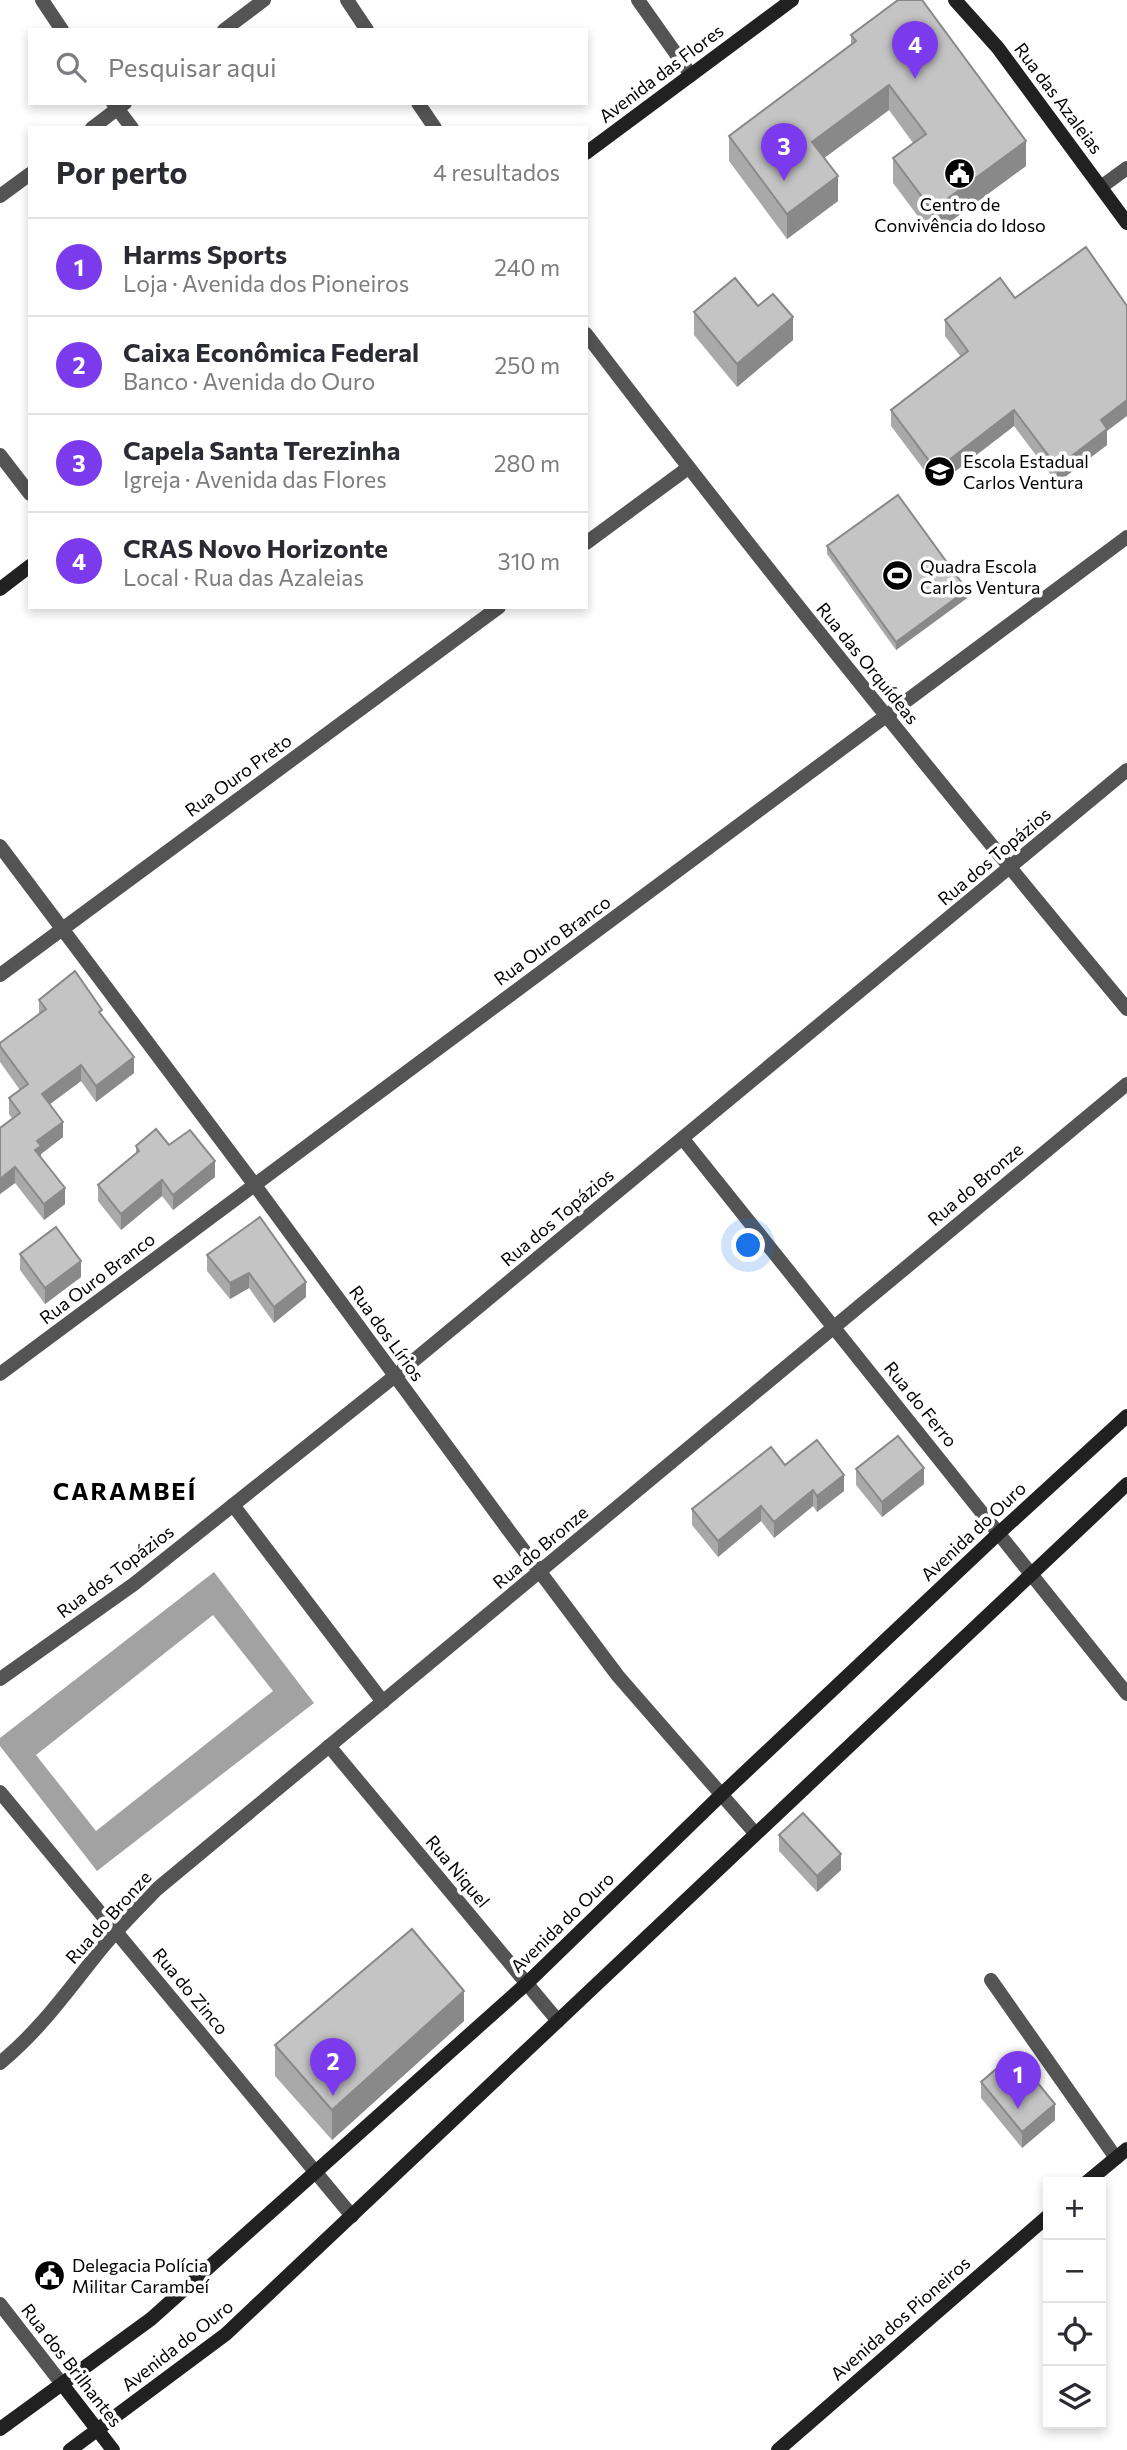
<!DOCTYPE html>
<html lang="pt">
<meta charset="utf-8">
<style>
body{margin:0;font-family:Commissioner,sans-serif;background:#f2f2f3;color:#2b2b33}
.controls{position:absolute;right:21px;bottom:21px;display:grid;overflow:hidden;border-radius:0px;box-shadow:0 4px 10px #0003}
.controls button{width:63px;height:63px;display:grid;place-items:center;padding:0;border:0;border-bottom:2px solid #e1e1e2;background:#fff;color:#2b2b33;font:35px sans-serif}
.you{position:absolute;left:749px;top:1246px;width:24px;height:24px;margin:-18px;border:5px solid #fff;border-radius:50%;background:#1a73e8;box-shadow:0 0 0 10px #1a73e833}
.badge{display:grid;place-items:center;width:46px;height:46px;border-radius:50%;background:#7c3aed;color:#fff;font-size:23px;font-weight:700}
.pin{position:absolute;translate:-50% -58px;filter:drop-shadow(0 2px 4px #0008)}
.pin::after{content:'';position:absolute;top:37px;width:24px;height:21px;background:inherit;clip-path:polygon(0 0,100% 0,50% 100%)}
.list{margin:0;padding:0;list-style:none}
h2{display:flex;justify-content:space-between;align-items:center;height:91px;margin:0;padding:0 28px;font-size:30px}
h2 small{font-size:23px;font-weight:400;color:#7c7c81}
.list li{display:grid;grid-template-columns:46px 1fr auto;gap:21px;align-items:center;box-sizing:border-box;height:98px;padding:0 28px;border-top:2px solid #e1e1e2}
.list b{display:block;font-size:26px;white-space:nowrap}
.list p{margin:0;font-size:23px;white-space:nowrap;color:#7c7c81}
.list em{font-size:23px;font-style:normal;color:#7c7c81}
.icon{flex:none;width:38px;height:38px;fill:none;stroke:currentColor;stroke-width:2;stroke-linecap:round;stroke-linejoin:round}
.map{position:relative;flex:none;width:1127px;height:2450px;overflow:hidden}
.search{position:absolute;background:#fff;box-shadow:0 4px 10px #0003;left:28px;top:28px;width:560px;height:77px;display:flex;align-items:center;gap:18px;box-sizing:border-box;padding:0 24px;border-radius:0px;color:#7c7c81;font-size:26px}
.panel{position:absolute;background:#fff;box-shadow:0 4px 10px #0003;left:28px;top:126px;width:560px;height:483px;border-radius:0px}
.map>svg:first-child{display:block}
.water{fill:#a2a2a2;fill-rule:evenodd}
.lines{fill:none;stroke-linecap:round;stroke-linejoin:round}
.lane{stroke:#545454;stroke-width:14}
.street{stroke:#545454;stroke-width:14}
.secondary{stroke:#212121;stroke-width:14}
.wall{fill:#a9a9a9}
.shaded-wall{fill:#898989}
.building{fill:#c4c4c4;stroke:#898989;stroke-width:2}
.labels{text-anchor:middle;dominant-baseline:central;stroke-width:7;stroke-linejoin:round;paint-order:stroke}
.street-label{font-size:18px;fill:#000;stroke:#fff}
.poi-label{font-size:18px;fill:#000;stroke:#fff;text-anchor:start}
.district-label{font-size:24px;font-weight:bold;letter-spacing:2px;fill:#000;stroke:#fff}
</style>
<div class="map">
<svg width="1127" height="2450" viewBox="0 0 1127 2450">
<rect width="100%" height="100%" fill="#fff"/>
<path class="water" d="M 214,1572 L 314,1703 L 97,1871 L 0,1746 L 0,1738 ZM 213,1615 L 273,1691 L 96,1831 L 36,1755 Z"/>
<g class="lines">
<polyline class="lane" points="991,1980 1116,2158"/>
<g class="street">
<polyline points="42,0 62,30"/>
<polyline points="347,0 367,30"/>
<polyline points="638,0 691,75"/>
<polyline points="224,30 264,0"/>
<polyline points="113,103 132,128"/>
<polyline points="418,103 435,128"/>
<polyline points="92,128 125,103"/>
<polyline points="1101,187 1127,168"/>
<polyline points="0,196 30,174"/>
<path d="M 586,334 C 761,564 943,788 1127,1009"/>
<polyline points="0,455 30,494"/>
<polyline points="586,543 688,468"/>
<polyline points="0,846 254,1184 507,1528 618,1676 755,1833"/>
<polyline points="0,975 499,607"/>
<polyline points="683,1139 1127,1694"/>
<polyline points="0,1374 1127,537"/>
<polyline points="233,1505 383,1702"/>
<polyline points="0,1679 134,1584 395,1376 1127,770"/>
<polyline points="329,1746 558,2021"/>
<polyline points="0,1792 352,2216"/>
<path d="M 0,2063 C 40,2030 66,1993 98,1953 C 116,1930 137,1910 157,1889 L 1127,1084"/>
<polyline points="0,2304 62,2384"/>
</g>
<g class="secondary">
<polyline points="955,0 998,48 1127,223"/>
<polyline points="586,153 792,0"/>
<polyline points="0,589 30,566"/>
<polyline points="1087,2182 1127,2149"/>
<polyline points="62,2384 113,2450"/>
<polyline points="0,2429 151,2319 526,1984 722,1794 999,1533 1127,1416"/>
<polyline points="70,2450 226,2334 1127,1484"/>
<polyline points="778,2450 1048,2216"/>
</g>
</g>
<g class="wall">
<polygon points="851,35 1026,166 932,235 893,183 893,158 913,143 889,110 824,158 838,201 787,239 729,161 729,136 851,44"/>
<polygon points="758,306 793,340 737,387 694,335 694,312"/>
<polygon points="945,320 1107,431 1107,445 1057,483 1014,426 936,486 891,426 891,410 961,357 945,336"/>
<polygon points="827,546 967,598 896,650 827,554"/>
<polygon points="39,1000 102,1014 134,1073 96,1102 81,1081 50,1104 63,1137 41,1154 41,1157 65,1204 44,1220 15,1183 0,1194 0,1128 12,1118 9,1114 9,1098 20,1090 0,1062 0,1043 39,1014"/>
<polygon points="169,1145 215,1177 173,1210 162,1196 121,1230 98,1201 98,1185 136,1154 136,1146"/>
<polygon points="20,1254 81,1277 45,1304 20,1270"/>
<polygon points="207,1255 306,1297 274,1323 249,1288 230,1299 207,1271"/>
<polygon points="785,1465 844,1491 817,1512 813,1506 774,1538 761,1521 718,1557 692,1525 692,1509"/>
<polygon points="856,1469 924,1484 882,1517 856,1485"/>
<polygon points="779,1835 841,1870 817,1892 779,1851"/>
<polygon points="464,2021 332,2140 275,2076 275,2045"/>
<polygon points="981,2082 1055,2120 1022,2148 981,2098"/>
</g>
<g class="shaded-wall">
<polygon points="889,85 889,110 812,167 812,142"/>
<polygon points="1026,141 1026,166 932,235 932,210"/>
<polygon points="838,176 838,201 787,239 787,214"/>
<polygon points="793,317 793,340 737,387 737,364"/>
<polygon points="1127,400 1127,416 1107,431 1107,445 1057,483 1057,467 1101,420"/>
<polygon points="1014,410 1014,426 936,486 936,470"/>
<polygon points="967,590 967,598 896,650 896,642"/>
<polygon points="134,1057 134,1073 96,1102 96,1086"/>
<polygon points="81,1065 81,1081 42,1110 42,1094"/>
<polygon points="63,1122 63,1137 41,1154 41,1162 35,1150 37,1141"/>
<polygon points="215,1161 215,1177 173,1210 173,1195"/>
<polygon points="15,1167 15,1183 0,1194 0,1179"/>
<polygon points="162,1180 162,1196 121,1230 121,1214"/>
<polygon points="65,1188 65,1204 44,1220 44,1204"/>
<polygon points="81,1261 81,1277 45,1304 45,1288"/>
<polygon points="249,1273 249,1288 230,1299 230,1283"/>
<polygon points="306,1282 306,1297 274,1323 274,1307"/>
<polygon points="924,1468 924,1484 882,1517 882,1502"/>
<polygon points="844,1475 844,1491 817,1512 817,1496"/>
<polygon points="813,1490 813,1506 774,1538 774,1522"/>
<polygon points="761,1506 761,1521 718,1557 718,1541"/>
<polygon points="841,1854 841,1870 817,1892 817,1876"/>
<polygon points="464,1991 464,2021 332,2140 332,2110"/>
<polygon points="1055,2104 1055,2120 1022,2148 1022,2132"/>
</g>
<g class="building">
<polygon points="898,0 922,0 1026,141 932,210 893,158 926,134 889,85 812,142 838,176 787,214 729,136 856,41 851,35"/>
<polygon points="1086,247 1127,306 1127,400 1101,420 1107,429 1057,467 1014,410 936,470 891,410 968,351 945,320 1000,278 1015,298"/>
<polygon points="735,278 758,306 773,294 793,317 737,364 694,312"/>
<polygon points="898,495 967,590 896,642 827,546"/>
<polygon points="75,971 102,1010 99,1012 134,1057 96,1086 81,1065 42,1094 63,1122 37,1141 41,1146 35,1150 65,1188 44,1204 15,1167 0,1179 0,1128 20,1113 9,1098 28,1084 0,1046 0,1043 46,1009 39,1000"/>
<polygon points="156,1129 169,1145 190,1130 215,1161 173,1195 162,1180 121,1214 98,1185 139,1151 136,1146"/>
<polygon points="260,1217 306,1282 274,1307 249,1273 230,1283 207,1255"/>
<polygon points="56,1227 81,1261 45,1288 20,1254"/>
<polygon points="898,1436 924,1468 882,1502 856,1469"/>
<polygon points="817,1440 844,1475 817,1496 813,1490 774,1522 761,1506 718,1541 692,1509 771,1447 785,1465"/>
<polygon points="803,1813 841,1854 817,1876 779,1835"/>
<polygon points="412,1929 464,1991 332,2110 275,2045"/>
<polygon points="1014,2054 1055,2104 1022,2132 981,2082"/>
</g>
<defs>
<symbol id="civic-disc" viewBox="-11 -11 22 22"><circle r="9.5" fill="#000" stroke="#fff"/><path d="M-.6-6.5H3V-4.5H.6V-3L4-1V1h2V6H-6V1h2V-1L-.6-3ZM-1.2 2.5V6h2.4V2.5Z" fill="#fff"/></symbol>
<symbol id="school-disc" viewBox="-11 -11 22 22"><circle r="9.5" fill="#000" stroke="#fff"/><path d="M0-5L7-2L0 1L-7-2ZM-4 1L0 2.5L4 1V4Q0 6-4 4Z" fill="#fff"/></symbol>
<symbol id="stadium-disc" viewBox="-11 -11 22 22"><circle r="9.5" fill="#000" stroke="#fff"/><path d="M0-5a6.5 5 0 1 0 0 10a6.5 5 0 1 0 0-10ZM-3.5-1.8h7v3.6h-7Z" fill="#fff"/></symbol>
</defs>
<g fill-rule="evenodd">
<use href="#civic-disc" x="942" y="156" width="35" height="35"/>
<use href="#school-disc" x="922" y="454" width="35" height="35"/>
<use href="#stadium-disc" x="880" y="558" width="35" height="35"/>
<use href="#civic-disc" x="32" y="2258" width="35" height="35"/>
</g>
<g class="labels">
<g class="street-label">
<text transform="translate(661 73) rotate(-37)">Avenida das Flores</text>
<text transform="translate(1059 98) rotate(53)">Rua das Azaleias</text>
<text transform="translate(868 663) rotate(51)">Rua das Orquídeas</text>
<text transform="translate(238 775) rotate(-36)">Rua Ouro Preto</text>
<text transform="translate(994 856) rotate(-40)">Rua dos Topázios</text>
<text transform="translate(552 940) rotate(-36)">Rua Ouro Branco</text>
<text transform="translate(975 1184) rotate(-40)">Rua do Bronze</text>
<text transform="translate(557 1217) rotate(-40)">Rua dos Topázios</text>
<text transform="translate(97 1278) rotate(-37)">Rua Ouro Branco</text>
<text transform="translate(387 1333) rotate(54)">Rua dos Lírios</text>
<text transform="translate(921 1404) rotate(51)">Rua do Ferro</text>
<text transform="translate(973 1531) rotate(-43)">Avenida do Ouro</text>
<text transform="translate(540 1547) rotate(-40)">Rua do Bronze</text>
<text transform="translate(115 1571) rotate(-37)">Rua dos Topázios</text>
<text transform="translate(458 1871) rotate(50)">Rua Niquel</text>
<text transform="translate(108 1917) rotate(-48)">Rua do Bronze</text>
<text transform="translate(562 1922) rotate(-44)">Avenida do Ouro</text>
<text transform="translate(191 1991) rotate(50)">Rua do Zinco</text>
<text transform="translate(900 2318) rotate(-41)">Avenida dos Pioneiros</text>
<text transform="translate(177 2345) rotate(-38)">Avenida do Ouro</text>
<text transform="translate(72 2365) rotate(52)">Rua dos Brilhantes</text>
</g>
<g class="poi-label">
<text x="960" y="204" text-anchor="middle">Centro de<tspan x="960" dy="21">Convivência do Idoso</tspan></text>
<text x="963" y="461">Escola Estadual<tspan x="963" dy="21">Carlos Ventura</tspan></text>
<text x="920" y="566">Quadra Escola<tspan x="920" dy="21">Carlos Ventura</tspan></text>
<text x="72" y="2265">Delegacia Polícia<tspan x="72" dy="21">Militar Carambeí</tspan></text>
</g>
<g class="district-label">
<text x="125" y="1490">CARAMBEÍ</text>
</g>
</g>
</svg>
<div class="controls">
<button>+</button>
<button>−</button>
<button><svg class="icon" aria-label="locate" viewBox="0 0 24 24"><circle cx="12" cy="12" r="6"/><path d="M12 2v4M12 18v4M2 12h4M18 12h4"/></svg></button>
<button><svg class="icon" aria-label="layers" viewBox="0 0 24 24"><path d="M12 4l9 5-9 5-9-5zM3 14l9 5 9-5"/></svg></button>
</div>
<div class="you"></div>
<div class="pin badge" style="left:1018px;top:2109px">1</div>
<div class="pin badge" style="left:333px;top:2096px">2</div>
<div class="pin badge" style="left:784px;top:181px">3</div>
<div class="pin badge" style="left:915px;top:79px">4</div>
<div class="search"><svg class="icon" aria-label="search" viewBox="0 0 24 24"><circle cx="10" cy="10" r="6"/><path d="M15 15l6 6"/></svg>Pesquisar aqui</div>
<section class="panel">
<h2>Por perto<small>4 resultados</small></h2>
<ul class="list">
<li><span class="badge">1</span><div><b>Harms Sports</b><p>Loja · Avenida dos Pioneiros</p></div><em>240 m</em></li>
<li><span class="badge">2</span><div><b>Caixa Econômica Federal</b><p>Banco · Avenida do Ouro</p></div><em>250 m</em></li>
<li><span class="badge">3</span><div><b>Capela Santa Terezinha</b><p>Igreja · Avenida das Flores</p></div><em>280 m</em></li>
<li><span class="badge">4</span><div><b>CRAS Novo Horizonte</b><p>Local · Rua das Azaleias</p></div><em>310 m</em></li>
</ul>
</section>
</div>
